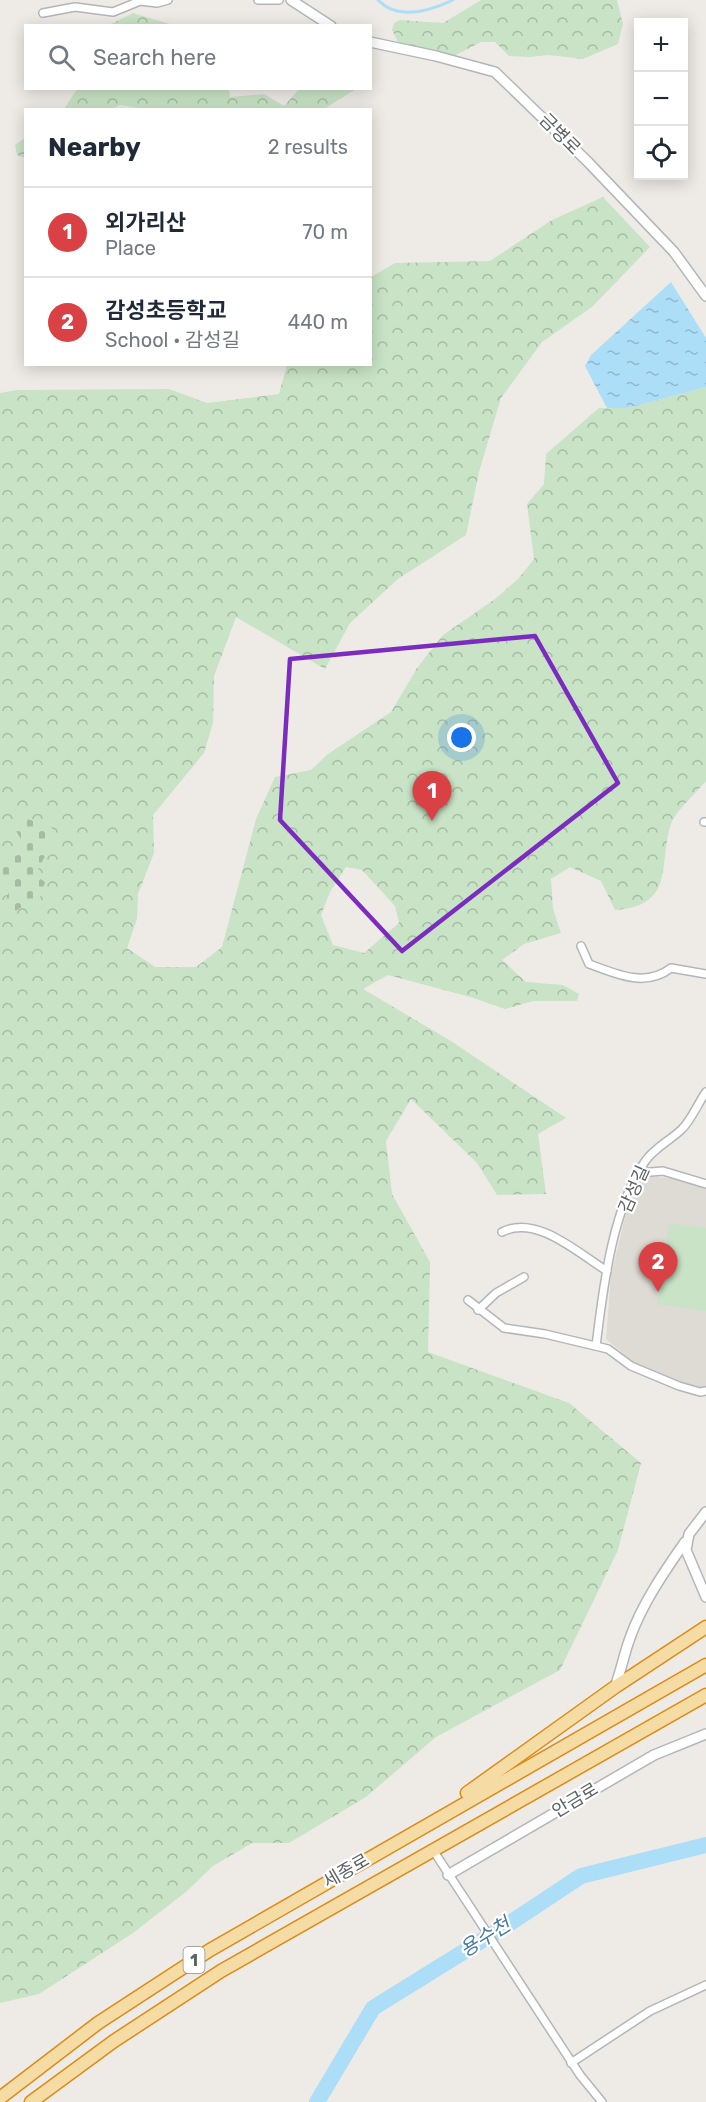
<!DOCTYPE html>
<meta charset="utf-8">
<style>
body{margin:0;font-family:Rubik,"Noto Sans KR",sans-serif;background:#f2f2f3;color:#1f2937}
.controls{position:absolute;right:18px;top:18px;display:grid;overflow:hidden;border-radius:0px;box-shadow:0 3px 15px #0003}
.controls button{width:54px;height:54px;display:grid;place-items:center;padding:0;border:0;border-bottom:2px solid #e0e1e3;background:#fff;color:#1f2937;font:30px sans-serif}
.you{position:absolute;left:462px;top:738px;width:21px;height:21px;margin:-15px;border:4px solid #fff;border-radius:50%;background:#1a73e8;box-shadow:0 0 0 9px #1a73e833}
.badge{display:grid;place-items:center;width:39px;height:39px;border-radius:50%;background:#d94145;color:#fff;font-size:20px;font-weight:700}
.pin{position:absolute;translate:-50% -50px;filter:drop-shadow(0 2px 3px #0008)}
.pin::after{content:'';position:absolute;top:32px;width:21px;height:18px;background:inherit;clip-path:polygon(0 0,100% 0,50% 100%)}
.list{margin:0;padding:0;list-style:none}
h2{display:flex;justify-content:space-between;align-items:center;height:78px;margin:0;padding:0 24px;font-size:26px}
h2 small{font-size:20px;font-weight:400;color:#747a83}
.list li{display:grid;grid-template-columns:39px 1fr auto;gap:18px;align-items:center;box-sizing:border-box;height:90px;padding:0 24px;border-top:2px solid #e0e1e3}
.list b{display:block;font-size:22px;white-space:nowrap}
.list p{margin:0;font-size:20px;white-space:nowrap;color:#747a83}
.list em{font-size:20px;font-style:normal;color:#747a83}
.icon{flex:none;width:33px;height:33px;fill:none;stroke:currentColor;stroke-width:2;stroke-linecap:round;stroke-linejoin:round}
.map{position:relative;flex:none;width:706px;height:2102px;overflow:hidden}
.search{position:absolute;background:#fff;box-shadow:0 3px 15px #0003;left:24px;top:24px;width:348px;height:66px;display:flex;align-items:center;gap:15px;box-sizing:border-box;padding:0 21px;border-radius:0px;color:#747a83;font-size:22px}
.panel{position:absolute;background:#fff;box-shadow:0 3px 15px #0003;left:24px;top:108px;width:348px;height:258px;border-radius:0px}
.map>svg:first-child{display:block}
.education{fill:#dedad4}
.forest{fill:url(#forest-crowns);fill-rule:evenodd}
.cemetery{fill:url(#cemetery-stones)}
.green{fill:#c8e3c5}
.water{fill:url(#water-ripples)}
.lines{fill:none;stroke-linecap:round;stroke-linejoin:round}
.stream{stroke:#addef7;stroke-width:3}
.river{stroke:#addef7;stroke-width:16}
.minor-casing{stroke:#b3b6b9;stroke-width:10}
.tertiary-casing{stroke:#b3b6b9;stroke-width:12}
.trunk-casing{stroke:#de8a16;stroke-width:15}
.minor{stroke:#fff;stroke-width:7}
.tertiary{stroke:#fff;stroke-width:9}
.trunk{stroke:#f5dca4;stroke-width:12}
.marked{fill:none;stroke:#7b2cbf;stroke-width:4.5;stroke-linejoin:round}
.labels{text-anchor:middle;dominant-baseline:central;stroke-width:4.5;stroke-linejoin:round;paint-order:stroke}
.shield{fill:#fff;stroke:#8e9093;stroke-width:1.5}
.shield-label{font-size:16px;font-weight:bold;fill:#5d6165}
.street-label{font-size:18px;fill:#5d6165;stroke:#fff}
.water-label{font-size:20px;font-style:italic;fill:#477ba0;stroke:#fff}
</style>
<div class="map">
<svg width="706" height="2102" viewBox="0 0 706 2102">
<defs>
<pattern id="forest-crowns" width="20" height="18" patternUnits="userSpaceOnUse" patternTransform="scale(1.5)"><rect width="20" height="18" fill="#c8e3c5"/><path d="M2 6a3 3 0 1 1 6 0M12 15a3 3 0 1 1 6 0" fill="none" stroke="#a6bba4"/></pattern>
<pattern id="cemetery-stones" width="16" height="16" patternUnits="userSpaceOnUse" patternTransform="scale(1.5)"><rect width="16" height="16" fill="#c8e3c5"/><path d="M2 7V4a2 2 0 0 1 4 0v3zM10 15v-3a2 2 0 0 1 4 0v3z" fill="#a6bba4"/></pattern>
<pattern id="water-ripples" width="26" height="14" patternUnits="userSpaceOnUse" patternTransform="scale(1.5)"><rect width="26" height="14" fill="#addef7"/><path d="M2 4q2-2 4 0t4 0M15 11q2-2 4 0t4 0" fill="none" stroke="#90b7cc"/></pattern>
</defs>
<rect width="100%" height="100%" fill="#eeebe6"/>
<polygon class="education" points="639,1175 677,1179 706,1189 706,1390 682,1384 635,1364 606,1339 611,1274 631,1194"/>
<g class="forest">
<polygon points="481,0 617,0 623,24 618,44 583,59 549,55 530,57 509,56 495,42 481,42 454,56 399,44 392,30 394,23 400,20 443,23"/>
<polygon points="133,13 173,25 109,25"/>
<polygon points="77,89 229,89 230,97 264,94 284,106 299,89 356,89 324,109 152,110 120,105 112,109 64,109"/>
<polygon points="25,138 25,158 17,155 15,145"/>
<path d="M 603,197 L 650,247 L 592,307 L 542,342 L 501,398 L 479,472 L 466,535 L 398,579 L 350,623 L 325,669 L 236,617 L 214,676 L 213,723 L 204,753 L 153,815 L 154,853 L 138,894 L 137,919 L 127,948 L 155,967 L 196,967 L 222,947 L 256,819 L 275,777 L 311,770 L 328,754 L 391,712 L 417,668 L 443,635 L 495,599 L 518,579 L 534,559 L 527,504 L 544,484 L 546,454 L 599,408 L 628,408 L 706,387 L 706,781 C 697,792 674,813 671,824 C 658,864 676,906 615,910 L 601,881 L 570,867 L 551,879 L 553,909 L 561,933 L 524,944 L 502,960 L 526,982 L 563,985 L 579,994 L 577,1001 L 533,1001 L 505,1009 L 474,998 L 388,975 L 363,989 L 451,1041 L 566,1118 L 538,1134 L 546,1194 L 497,1195 L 477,1163 L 411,1099 L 386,1141 L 392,1194 L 430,1262 L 428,1352 L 569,1403 L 641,1463 L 618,1550 L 560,1670 L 436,1737 L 366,1797 L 289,1843 L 252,1843 L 213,1866 L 187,1891 L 133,1933 L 39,1994 L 0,2003 L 0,393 L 17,390 L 169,389 L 207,403 L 279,394 L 287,365 L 370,364 L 371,277 L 395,263 L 490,261 L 552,220 ZM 346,867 L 362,870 L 395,906 L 399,923 L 364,953 L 333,945 L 321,915 L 330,892 Z"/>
</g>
<polygon class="cemetery" points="17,815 52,828 53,841 35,875 45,882 37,907 20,908 13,913 1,910 11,888 0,883 0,852 16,856 26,847 11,823"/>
<polygon class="green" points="669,1223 706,1228 706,1311 657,1304"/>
<polygon class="water" points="671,282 706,338 706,387 628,408 607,408 585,366 591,355"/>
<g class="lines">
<path class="stream" d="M 378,0 C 398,21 430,11 453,0"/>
<polyline class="river" points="317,2102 373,2008 510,1923 581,1876 706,1845"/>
<defs>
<g id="minor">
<polyline points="258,0 279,0"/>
<polyline points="43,13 75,7 113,12 140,1 157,3 168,0"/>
<polyline points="704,822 706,822"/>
<path d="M 581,946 L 589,964 C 617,974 645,988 671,968 L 706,974"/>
<polyline points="638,1173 663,1171 706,1184"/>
<path d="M 502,1232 C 536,1214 578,1253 607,1271"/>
<polyline points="468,1300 504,1328 545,1334 608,1349 631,1366 679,1386 700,1392 706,1391"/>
<polyline points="478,1310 496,1293 524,1277"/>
<path d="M 596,1346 C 603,1289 612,1208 646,1160 C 656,1147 669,1141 681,1130 C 691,1121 698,1103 706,1092"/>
<polyline points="433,1850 580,2075 602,2102"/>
<polyline points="571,2063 650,2011 706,1985"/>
</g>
<g id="tertiary">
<polyline points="291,0 331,26"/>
<polyline points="370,42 436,56 495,72 588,162 674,252 706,296"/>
<polyline points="706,1512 689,1534 686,1550 706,1597"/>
<path d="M 615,1687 C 621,1671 624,1654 630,1638 C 642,1604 664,1572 685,1542"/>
<polyline points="448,1875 654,1755 706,1734"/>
</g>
<g id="trunk">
<polyline points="467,1793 615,1687 706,1627"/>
<polyline points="0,2098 98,2023 210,1950 706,1665"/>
<polyline points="31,2102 114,2041 221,1971 706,1695"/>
</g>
</defs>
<use href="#minor" class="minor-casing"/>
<use href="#tertiary" class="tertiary-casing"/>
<use href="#trunk" class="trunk-casing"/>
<use href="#minor" class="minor"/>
<use href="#tertiary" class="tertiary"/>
<use href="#trunk" class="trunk"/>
</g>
<path class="marked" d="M 535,636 L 618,783 L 402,951 L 280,820 L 290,659 Z"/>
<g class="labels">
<rect class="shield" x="183.5" y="1947" width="21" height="26" rx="4.5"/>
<g class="shield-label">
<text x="194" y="1960">1</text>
</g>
<g class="street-label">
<text transform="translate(560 134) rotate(45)">금병로</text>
<text transform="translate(634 1189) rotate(-66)">감성길</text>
<text transform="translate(575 1800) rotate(-31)">안금로</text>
<text transform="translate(346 1871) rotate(-30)">세종로</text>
</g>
<g class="water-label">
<text transform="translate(485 1937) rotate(-32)">용수천</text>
</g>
</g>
</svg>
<div class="controls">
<button>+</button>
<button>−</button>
<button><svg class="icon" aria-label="locate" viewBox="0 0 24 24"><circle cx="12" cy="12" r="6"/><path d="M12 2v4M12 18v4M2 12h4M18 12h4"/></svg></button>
</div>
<div class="you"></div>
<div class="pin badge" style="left:432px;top:821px">1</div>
<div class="pin badge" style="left:658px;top:1292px">2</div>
<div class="search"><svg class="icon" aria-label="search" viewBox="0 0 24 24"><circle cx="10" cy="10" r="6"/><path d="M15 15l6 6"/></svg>Search here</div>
<section class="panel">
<h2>Nearby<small>2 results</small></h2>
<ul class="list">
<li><span class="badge">1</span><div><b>외가리산</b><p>Place</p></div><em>70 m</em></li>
<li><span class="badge">2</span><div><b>감성초등학교</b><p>School · 감성길</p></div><em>440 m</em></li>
</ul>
</section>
</div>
